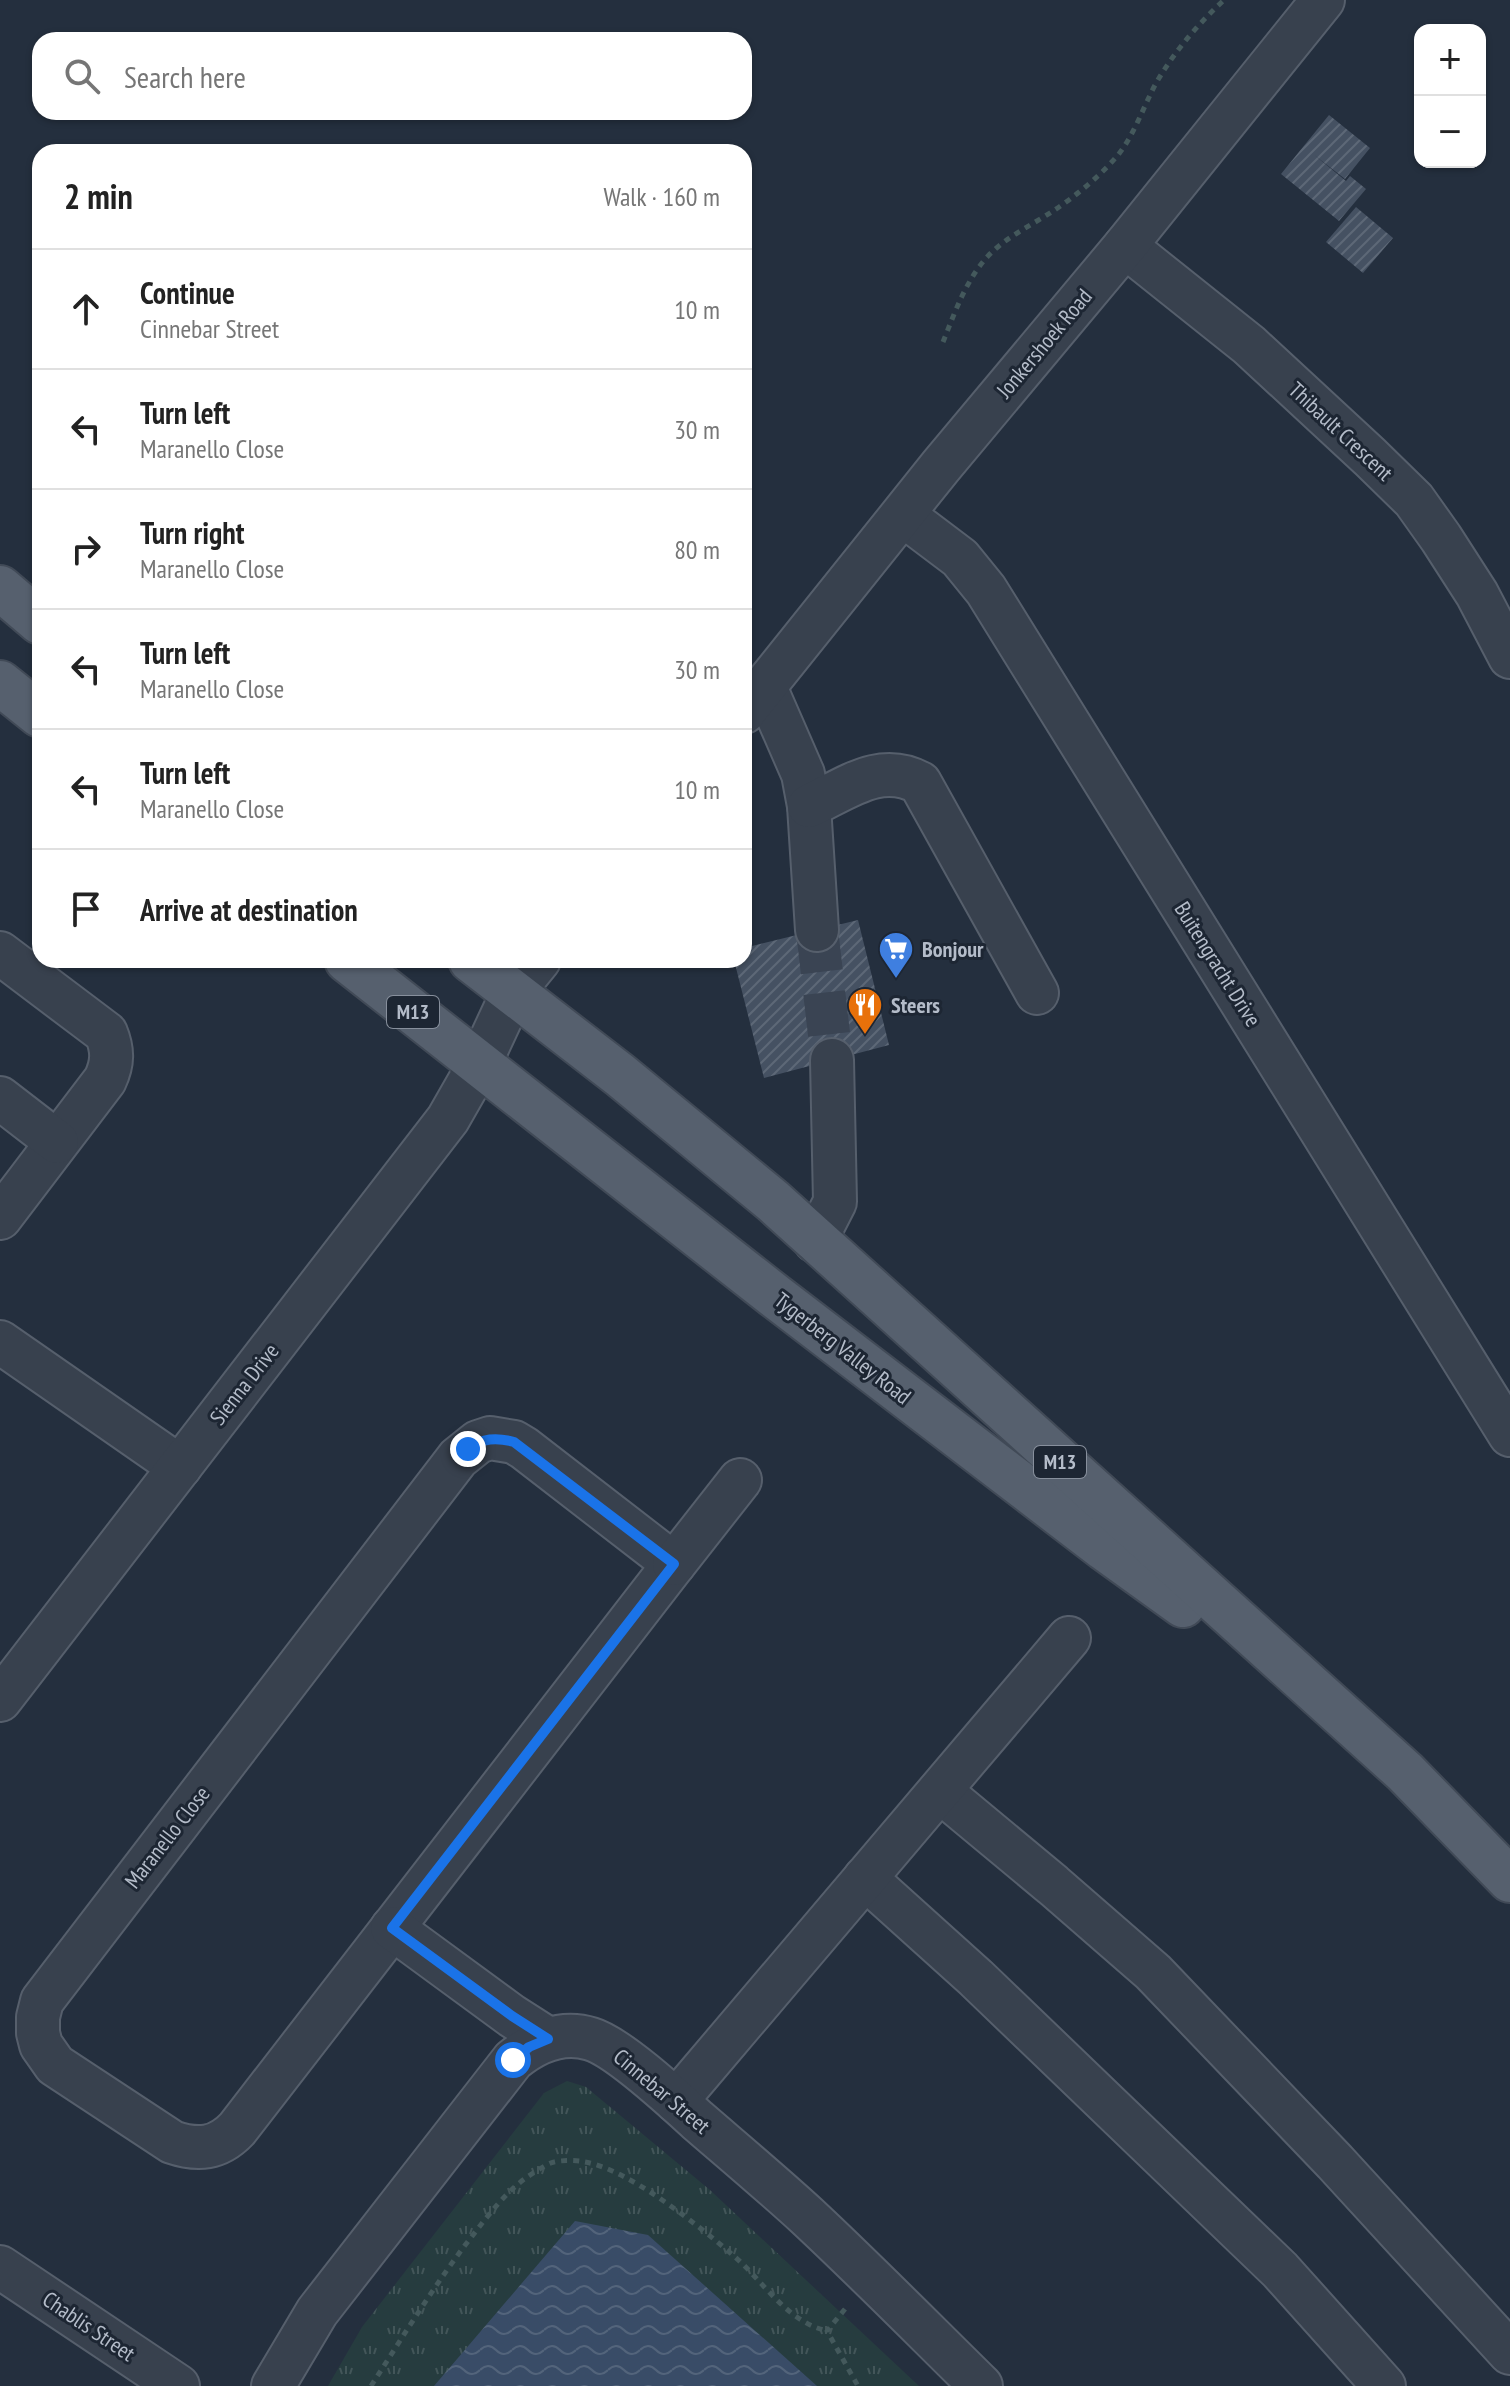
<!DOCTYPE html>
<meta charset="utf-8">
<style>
body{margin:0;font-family:"PT Sans Narrow",sans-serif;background:#f6f6f6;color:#222}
.controls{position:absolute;right:24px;top:24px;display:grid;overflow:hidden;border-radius:16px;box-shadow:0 2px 6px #0004}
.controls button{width:72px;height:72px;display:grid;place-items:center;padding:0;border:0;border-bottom:2px solid #e0e0e0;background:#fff;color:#222;font:40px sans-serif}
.stop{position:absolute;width:24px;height:24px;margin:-18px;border:6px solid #1a73e8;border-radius:50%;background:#fff}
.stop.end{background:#1a73e8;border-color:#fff;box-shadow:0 2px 8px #0008}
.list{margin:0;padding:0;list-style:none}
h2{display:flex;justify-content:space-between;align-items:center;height:104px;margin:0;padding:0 32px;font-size:34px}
h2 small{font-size:26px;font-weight:400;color:#767676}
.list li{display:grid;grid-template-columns:52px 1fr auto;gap:24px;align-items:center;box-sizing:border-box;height:120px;padding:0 32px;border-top:2px solid #e0e0e0}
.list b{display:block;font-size:30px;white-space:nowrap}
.list p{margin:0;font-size:26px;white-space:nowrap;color:#767676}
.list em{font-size:26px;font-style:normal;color:#767676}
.icon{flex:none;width:44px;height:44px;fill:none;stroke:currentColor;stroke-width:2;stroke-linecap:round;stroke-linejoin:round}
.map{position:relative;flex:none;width:1510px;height:2386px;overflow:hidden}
.search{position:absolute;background:#fff;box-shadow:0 2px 6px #0004;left:32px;top:32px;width:720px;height:88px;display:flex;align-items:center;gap:20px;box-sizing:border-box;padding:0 28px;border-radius:24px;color:#767676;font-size:30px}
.panel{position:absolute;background:#fff;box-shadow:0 2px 6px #0004;left:32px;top:144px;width:720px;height:824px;border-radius:24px}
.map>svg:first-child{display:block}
.grass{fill:url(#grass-tufts)}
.water{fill:url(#water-waves)}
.building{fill:url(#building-hatch)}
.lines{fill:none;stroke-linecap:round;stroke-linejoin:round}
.minor-tunnel{stroke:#3a4453;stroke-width:42;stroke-dasharray:42 21;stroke-linecap:butt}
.minor-casing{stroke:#565f6c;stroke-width:46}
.major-casing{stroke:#414a57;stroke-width:48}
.path{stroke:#44595c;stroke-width:5;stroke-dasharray:6 6;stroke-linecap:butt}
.minor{stroke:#38414e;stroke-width:42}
.major{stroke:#56606e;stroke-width:44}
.route{stroke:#1a73e8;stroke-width:10}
.labels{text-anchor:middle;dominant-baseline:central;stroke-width:6;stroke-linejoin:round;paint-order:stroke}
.shield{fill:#1d2633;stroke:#878f9c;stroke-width:2}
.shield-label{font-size:20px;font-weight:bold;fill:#b4bcc9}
.street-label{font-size:22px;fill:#b4bcc9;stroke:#1d2633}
.poi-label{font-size:22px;font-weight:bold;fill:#b4bcc9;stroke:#1d2633;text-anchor:start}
</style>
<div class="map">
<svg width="1510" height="2386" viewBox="0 0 1510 2386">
<defs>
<pattern id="grass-tufts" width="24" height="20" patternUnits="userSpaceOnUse" patternTransform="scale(2)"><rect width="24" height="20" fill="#263c3f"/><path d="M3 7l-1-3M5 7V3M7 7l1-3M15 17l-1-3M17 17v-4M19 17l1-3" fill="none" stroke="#435659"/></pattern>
<pattern id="water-waves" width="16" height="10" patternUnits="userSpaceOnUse" patternTransform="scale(2)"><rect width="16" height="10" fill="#394c67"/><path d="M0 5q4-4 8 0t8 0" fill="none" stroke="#53647b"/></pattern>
<pattern id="building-hatch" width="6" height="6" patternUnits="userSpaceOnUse" patternTransform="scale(2)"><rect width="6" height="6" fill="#455162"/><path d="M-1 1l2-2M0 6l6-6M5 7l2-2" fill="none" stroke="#5d6877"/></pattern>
</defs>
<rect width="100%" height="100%" fill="#242f3e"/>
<polygon class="grass" points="567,2081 586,2087 710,2190 919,2386 328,2386 362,2327 544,2093"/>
<polygon class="water" points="575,2221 648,2235 817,2386 434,2386"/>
<g class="building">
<polygon points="1329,115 1370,148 1345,179 1313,154 1346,181 1350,176 1366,189 1339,221 1281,174"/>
<polygon points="1356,207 1393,238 1363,273 1326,242"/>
<polygon points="858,920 889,1045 764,1078 734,960 744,960 744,948"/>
</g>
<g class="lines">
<polyline class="minor-tunnel" points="817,930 832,1060"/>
<defs>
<g id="minor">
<polyline points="1125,246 1249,345 1370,457 1414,500 1441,538 1477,594 1510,657"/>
<polyline points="903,515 960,558 986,590 1510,1435"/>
<polyline points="765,687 803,774 809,806 817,930"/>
<polyline points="744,712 941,466 1125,246 1323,0"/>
<path d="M 809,806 C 846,789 880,761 920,783 L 1037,993"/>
<path d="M 0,953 L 106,1033 C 113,1050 113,1063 105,1080 L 0,1218"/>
<polyline points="0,1098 57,1142"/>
<polyline points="815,1241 835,1202 832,1060"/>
<polyline points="0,1342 180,1467"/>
<path d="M 490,1438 L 514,1442 L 524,1448 L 674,1564 L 237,2129 C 218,2149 198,2151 172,2142 L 55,2065 L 41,2045 L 38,2033 L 38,2017 L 42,2001 L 458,1458 L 478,1442 Z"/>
<polyline points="674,1564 740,1480"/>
<polyline points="0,1700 448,1119 480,1063 513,992 539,960"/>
<polyline points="940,1791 1053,1885 1153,1972 1335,2162 1510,2353"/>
<polyline points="865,1878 976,1978 1280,2270 1384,2386"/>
<polyline points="392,1928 512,2016 548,2039"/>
<polyline points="676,2101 1069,1638"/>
<polyline points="0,2267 178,2386"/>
<path d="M 273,2386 L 317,2312 L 513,2060 C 535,2042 562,2030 591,2039 C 618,2047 674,2099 697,2120 C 734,2152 771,2183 807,2216 C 866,2271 923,2329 981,2386"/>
</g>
<g id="major">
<polyline points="0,588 40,622"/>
<polyline points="0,683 40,715"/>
<polyline points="347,960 775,1296 1104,1548 1183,1605"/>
<polyline points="471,960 620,1075 773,1201 1405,1772 1510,1880"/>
</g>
</defs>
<use href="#minor" class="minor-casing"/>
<use href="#major" class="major-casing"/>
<g class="path">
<path d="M 943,342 C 955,312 966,280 988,256 C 1006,237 1032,225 1053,211 C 1076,196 1100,176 1118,155 C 1134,135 1143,108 1155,85 C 1173,53 1197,25 1224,0"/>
<polyline points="845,2309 827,2331 858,2386"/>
<path d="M 371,2386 C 402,2338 432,2289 466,2244 C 488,2216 507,2188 538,2170 C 543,2167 549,2163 554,2162 C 562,2160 577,2160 585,2162 C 630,2170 699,2226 734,2256 C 764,2282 786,2321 827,2331"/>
</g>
<use href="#minor" class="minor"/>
<use href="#major" class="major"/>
</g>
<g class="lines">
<path class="route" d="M 468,1449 C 483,1438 496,1437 514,1442 L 674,1564 L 392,1928 L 512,2016 L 548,2039 L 529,2047 L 513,2060"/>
</g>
<defs>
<symbol id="supermarket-pin" viewBox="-11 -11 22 30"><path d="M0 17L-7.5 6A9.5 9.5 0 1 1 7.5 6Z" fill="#3f7fe0" stroke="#1d2633"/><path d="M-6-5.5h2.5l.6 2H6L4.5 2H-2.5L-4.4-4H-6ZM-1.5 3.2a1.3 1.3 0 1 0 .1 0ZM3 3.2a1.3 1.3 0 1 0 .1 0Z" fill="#fff"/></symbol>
<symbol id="restaurant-pin" viewBox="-11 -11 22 30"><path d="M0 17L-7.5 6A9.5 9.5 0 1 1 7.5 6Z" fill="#e8710a" stroke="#1d2633"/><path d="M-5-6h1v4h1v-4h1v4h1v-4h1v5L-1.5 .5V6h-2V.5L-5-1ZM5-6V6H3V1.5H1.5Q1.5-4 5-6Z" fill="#fff"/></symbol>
</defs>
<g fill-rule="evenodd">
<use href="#supermarket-pin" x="876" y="929" width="40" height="54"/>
<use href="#restaurant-pin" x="845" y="985" width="40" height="54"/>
</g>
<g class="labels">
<g class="shield">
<rect x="387" y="996" width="52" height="32" rx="6"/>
<rect x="1034" y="1446" width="52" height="32" rx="6"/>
</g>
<g class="shield-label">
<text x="413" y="1012">M13</text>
<text x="1060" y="1462">M13</text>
</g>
<g class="street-label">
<text transform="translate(1044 343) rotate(-50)">Jonkershoek Road</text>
<text transform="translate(1341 431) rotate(43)">Thibault Crescent</text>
<text transform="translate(1218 964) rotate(58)">Buitengracht Drive</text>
<text transform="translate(843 1348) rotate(38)">Tygerberg Valley Road</text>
<text transform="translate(244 1384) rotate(-52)">Sienna Drive</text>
<text transform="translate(167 1837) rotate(-52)">Maranello Close</text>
<text transform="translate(662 2091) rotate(40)">Cinnebar Street</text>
<text transform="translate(89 2326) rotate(34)">Chablis Street</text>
</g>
<g class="poi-label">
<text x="922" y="949">Bonjour</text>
<text x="891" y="1005">Steers</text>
</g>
</g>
</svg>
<div class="controls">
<button>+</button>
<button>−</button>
</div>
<div class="stop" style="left:513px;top:2060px"></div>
<div class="stop end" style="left:468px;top:1449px"></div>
<div class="search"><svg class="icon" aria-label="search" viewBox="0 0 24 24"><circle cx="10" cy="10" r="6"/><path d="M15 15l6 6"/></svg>Search here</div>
<section class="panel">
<h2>2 min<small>Walk · 160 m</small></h2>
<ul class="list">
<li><svg class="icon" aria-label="ahead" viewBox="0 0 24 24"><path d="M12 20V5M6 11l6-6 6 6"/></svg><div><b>Continue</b><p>Cinnebar Street</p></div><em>10 m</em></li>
<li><svg class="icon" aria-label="left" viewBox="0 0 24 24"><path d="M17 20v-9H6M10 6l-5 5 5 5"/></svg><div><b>Turn left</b><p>Maranello Close</p></div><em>30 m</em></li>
<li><svg class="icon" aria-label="right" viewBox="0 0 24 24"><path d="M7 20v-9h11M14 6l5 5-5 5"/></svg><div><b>Turn right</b><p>Maranello Close</p></div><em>80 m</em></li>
<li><svg class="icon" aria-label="left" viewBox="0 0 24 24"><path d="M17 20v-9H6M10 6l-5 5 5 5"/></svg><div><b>Turn left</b><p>Maranello Close</p></div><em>30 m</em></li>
<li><svg class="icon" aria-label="left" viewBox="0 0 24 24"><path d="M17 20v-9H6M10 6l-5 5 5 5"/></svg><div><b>Turn left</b><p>Maranello Close</p></div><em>10 m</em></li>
<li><svg class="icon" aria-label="arrive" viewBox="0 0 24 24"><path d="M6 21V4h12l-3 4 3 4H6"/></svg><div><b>Arrive at destination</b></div></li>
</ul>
</section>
</div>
